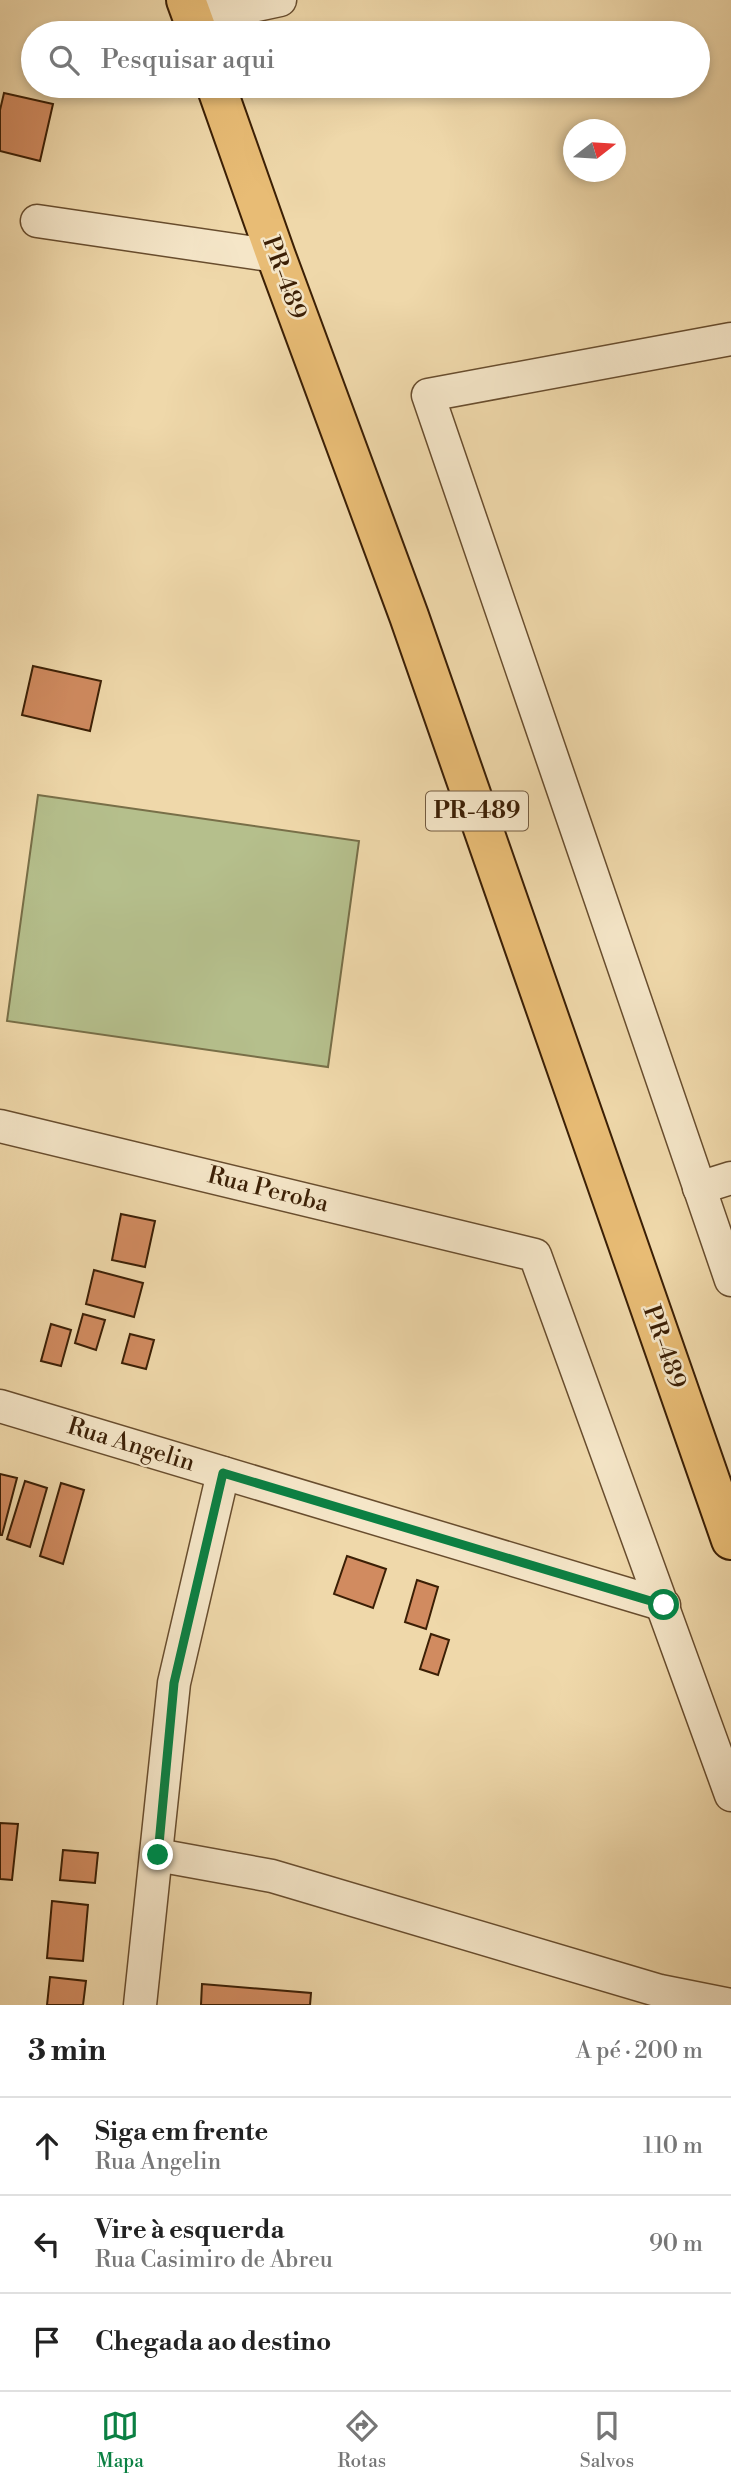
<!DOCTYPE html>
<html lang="pt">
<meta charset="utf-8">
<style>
body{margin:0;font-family:"Libre Bodoni",serif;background:#f2f2f2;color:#222}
.compass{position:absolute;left:563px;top:119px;width:63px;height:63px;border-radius:50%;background:#fff;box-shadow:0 4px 10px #0003;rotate:73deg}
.stop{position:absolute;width:21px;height:21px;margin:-16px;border:5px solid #0b8043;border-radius:50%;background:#fff}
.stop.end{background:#0b8043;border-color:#fff;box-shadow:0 2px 7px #0008}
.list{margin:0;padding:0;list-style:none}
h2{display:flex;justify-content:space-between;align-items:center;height:91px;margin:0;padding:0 28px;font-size:30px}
h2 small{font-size:23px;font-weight:400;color:#767676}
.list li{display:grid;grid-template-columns:46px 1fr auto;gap:21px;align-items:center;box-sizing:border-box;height:98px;padding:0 28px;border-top:2px solid #e0e0e0}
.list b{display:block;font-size:26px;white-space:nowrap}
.list p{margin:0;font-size:23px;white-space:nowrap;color:#767676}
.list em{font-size:23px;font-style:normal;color:#767676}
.icon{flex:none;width:38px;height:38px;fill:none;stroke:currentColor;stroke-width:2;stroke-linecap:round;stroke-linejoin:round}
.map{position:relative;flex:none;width:731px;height:2005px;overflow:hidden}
.search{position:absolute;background:#fff;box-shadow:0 4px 10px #0003;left:21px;right:21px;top:21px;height:77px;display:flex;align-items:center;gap:18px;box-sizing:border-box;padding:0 24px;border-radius:38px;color:#767676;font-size:26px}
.sheet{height:385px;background:#fff}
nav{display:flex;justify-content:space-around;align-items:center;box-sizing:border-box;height:98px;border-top:2px solid #e0e0e0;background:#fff;font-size:19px;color:#767676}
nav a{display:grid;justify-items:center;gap:4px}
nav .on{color:#0b8043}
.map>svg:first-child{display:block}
.green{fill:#b5bf8c;stroke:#786f48;stroke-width:2}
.building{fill:#d18b60;stroke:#3b1f05;stroke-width:2}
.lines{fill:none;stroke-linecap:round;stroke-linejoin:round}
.minor-casing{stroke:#684d2e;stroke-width:35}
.major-casing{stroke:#3b1f05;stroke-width:42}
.minor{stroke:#f5e6c8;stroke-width:32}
.major{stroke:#e8bc75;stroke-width:38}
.route{stroke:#0b8043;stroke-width:9}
.labels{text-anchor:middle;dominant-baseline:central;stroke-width:5;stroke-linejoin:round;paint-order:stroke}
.shield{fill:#f5e6c8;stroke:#735b40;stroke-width:2}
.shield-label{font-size:23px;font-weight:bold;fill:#3b1f05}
.street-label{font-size:24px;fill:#3b1f05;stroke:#f5e6c8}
</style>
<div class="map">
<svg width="731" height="2005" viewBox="0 0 731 2005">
<rect width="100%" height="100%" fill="#efd8aa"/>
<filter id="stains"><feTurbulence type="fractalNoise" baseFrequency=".00286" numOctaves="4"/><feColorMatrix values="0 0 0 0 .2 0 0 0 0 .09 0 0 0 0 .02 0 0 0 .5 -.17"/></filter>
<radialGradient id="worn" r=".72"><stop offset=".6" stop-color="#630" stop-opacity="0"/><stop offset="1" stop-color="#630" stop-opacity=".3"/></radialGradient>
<polygon class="green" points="38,795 359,841 328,1067 7,1021"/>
<g class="building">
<polygon points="4,93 53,104 40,161 0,151 0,110"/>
<polygon points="33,666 101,681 90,731 22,715"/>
<polygon points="121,1214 155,1221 145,1267 112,1260"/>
<polygon points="94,1270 143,1283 134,1317 86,1304"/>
<polygon points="83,1314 105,1320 96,1350 75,1343"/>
<polygon points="51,1324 71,1330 61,1366 41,1361"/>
<polygon points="130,1334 154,1340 146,1369 122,1363"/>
<polygon points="0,1474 17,1478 2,1535 0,1535"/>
<polygon points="25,1481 47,1488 30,1547 7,1539"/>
<polygon points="61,1483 84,1490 63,1564 40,1556"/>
<polygon points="347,1556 386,1569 373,1608 334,1594"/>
<polygon points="417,1580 438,1587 426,1629 405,1622"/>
<polygon points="431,1634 449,1640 438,1675 420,1669"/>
<polygon points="0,1823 18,1824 12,1880 0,1879"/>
<polygon points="63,1850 98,1853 95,1883 60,1880"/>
<polygon points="52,1901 88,1905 83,1961 47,1958"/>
<polygon points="50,1977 86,1981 83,2005 47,2005"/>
<polygon points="202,1984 311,1993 310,2005 201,2005"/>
</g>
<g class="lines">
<defs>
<g id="minor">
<polyline points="193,19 280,0"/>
<polyline points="37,221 276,256"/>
<polyline points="731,339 428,395 731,1280"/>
<polyline points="0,1126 535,1255 731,1795"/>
<polyline points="699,1188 731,1178"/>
<polyline points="0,1406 664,1605"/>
<polyline points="157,1855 272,1876 660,1991 731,2005"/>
<polyline points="140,2005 174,1683 223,1473"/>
</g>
<g id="major">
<polyline points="186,0 198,33"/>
<polyline points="216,86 276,256 409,616 731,1540"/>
</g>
</defs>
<use href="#minor" class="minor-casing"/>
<use href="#major" class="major-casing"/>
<use href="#minor" class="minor"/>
<use href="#major" class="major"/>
</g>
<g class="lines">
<polyline class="route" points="158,1855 174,1683 223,1473 664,1605"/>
</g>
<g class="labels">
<rect class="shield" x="426" y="791.5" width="102" height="39" rx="5"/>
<g class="shield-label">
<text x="477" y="811">PR-489</text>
</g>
<g class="street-label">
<text transform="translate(284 278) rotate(70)">PR-489</text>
<text transform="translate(268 1190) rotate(14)">Rua Peroba</text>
<text transform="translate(664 1347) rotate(71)">PR-489</text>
<text transform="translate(131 1445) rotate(17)">Rua Angelin</text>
</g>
</g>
<rect width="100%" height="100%" filter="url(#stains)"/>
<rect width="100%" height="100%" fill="url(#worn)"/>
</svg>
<svg class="compass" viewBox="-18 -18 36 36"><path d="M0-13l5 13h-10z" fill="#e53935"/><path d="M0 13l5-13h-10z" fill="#767676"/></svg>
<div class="stop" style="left:664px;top:1605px"></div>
<div class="stop end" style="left:158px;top:1855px"></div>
<div class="search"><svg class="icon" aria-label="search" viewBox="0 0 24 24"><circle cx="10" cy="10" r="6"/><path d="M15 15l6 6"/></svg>Pesquisar aqui</div>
</div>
<section class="sheet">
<h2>3 min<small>A pé · 200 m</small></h2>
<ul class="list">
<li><svg class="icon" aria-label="ahead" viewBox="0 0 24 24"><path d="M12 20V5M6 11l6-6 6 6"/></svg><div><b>Siga em frente</b><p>Rua Angelin</p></div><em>110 m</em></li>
<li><svg class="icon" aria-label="left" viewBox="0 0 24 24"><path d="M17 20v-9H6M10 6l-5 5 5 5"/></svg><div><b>Vire à esquerda</b><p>Rua Casimiro de Abreu</p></div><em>90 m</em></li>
<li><svg class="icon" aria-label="arrive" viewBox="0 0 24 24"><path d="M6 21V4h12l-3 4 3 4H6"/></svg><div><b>Chegada ao destino</b></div></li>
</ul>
</section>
<nav>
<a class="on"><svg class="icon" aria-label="map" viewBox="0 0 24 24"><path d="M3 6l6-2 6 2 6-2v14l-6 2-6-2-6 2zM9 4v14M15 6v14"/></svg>Mapa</a>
<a><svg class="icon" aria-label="directions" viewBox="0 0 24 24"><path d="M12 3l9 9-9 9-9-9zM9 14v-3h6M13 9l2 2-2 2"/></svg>Rotas</a>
<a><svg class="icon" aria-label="saved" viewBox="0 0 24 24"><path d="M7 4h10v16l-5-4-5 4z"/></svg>Salvos</a>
</nav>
